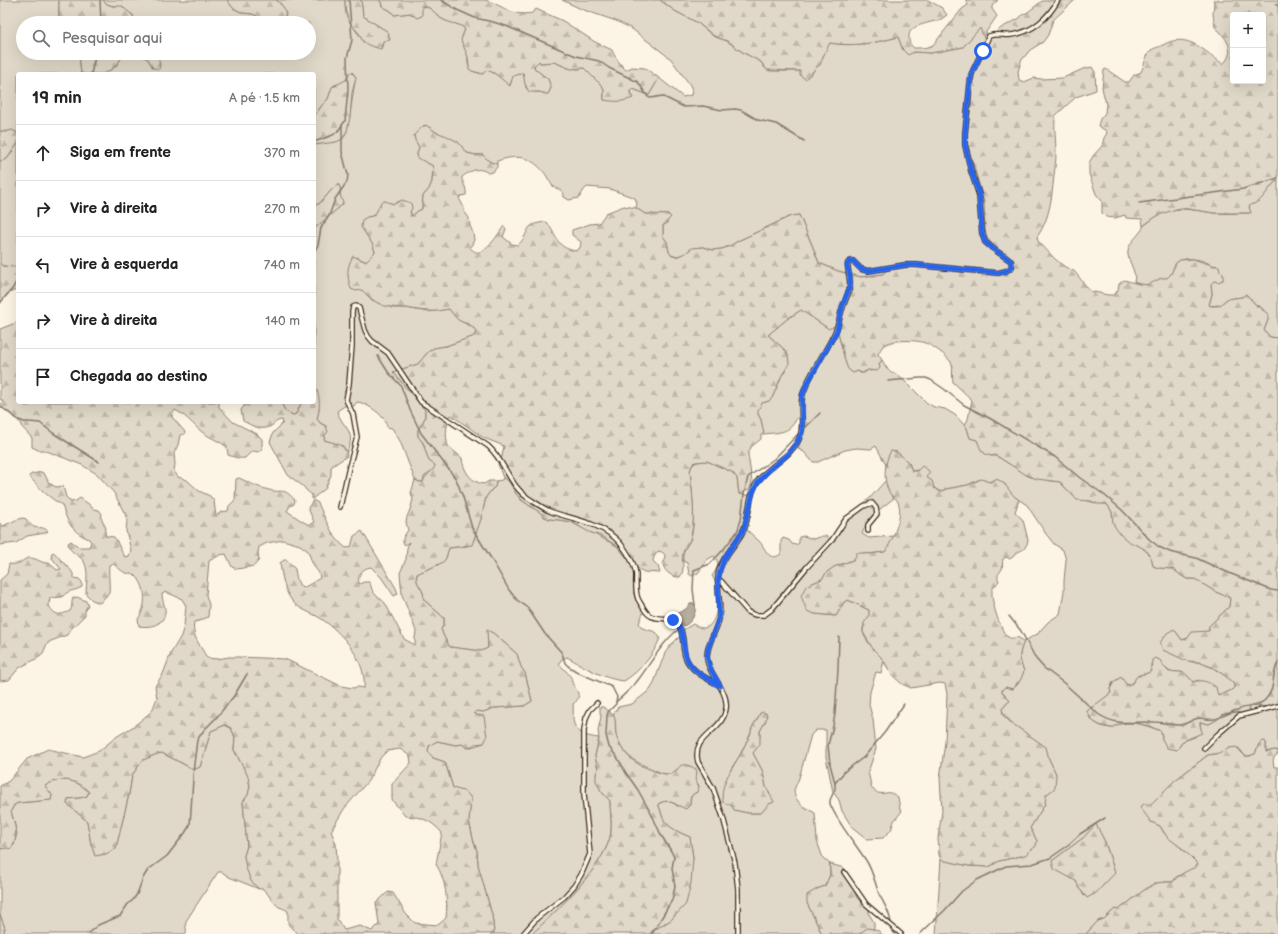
<!DOCTYPE html>
<html lang="pt">
<meta charset="utf-8">
<style>
body{margin:0;font-family:"Balsamiq Sans",sans-serif;background:#f2f2f2;color:#222}
.controls{position:absolute;right:12px;top:12px;display:grid;overflow:hidden;border-radius:4px;box-shadow:0 4px 16px #0002}
.controls button{width:36px;height:36px;display:grid;place-items:center;padding:0;border:0;border-bottom:1px solid #e0e0e0;background:#fff;color:#222;font:20px sans-serif}
.stop{position:absolute;width:12px;height:12px;margin:-9px;border:3px solid #2563eb;border-radius:50%;background:#fff}
.stop.end{background:#2563eb;border-color:#fff;box-shadow:0 1px 4px #0008}
.list{margin:0;padding:0;list-style:none}
h2{display:flex;justify-content:space-between;align-items:center;height:52px;margin:0;padding:0 16px;font-size:17px}
h2 small{font-size:13px;font-weight:400;color:#767676}
.list li{display:grid;grid-template-columns:26px 1fr auto;gap:12px;align-items:center;box-sizing:border-box;height:56px;padding:0 16px;border-top:1px solid #e0e0e0}
.list b{display:block;font-size:15px;white-space:nowrap}
.list em{font-size:13px;font-style:normal;color:#767676}
.icon{flex:none;width:22px;height:22px;fill:none;stroke:currentColor;stroke-width:2;stroke-linecap:round;stroke-linejoin:round}
.map{position:relative;flex:none;width:1278px;height:934px;overflow:hidden}
.search{position:absolute;background:#fff;box-shadow:0 4px 16px #0002;left:16px;top:16px;width:300px;height:44px;display:flex;align-items:center;gap:10px;box-sizing:border-box;padding:0 14px;border-radius:22px;color:#767676;font-size:15px}
.panel{position:absolute;background:#fff;box-shadow:0 4px 16px #0002;left:16px;top:72px;width:300px;height:332px;border-radius:4px}
.map>svg:first-child{display:block}
.green{fill:#e0d8c8;stroke:#8e8173;fill-rule:evenodd}
.forest{fill:url(#forest-firs);stroke:#8e8173;fill-rule:evenodd}
.wetland{fill:url(#wetland-marsh);stroke:#8e8173}
.water{fill:#b7ad9e;stroke:#85796b}
.lines{fill:none;stroke-linecap:round;stroke-linejoin:round}
.stream{stroke:#85796b;stroke-width:1.5}
.street-casing{stroke:#3b2a1e;stroke-width:6}
.street{stroke:#fcf5e5;stroke-width:3.5}
.route{stroke:#2563eb;stroke-width:5}
</style>
<div class="map">
<svg width="1278" height="934" viewBox="0 0 1278 934">
<defs>
<pattern id="forest-firs" width="22" height="20" patternUnits="userSpaceOnUse"><rect width="22" height="20" fill="#e0d8c8"/><path d="M5 1l3.5 6h-7zM16 11l3.5 6h-7z" fill="#c1baab"/></pattern>
<pattern id="wetland-marsh" width="20" height="14" patternUnits="userSpaceOnUse"><rect width="20" height="14" fill="#e0d8c8"/><path d="M1 5h8M5 5V1M11 12h8M15 12V8" fill="none" stroke="#c1baab"/></pattern>
</defs>
<rect width="100%" height="100%" fill="#fcf5e5"/>
<filter id="ink" filterUnits="userSpaceOnUse"><feTurbulence type="fractalNoise" baseFrequency=".025" numOctaves="2"/><feDisplacementMap in="SourceGraphic" scale="8" xChannelSelector="R" yChannelSelector="G"/><feConvolveMatrix kernelMatrix="1 2 1 2 8 2 1 2 1" color-interpolation-filters="sRGB"/></filter>
<g filter="url(#ink)">
<g class="green">
<path d="M 0,0 L 59,0 L 59,17 L 54,23 L 23,23 L 23,53 L 79,53 L 81,74 L 18,74 L 18,133 C 11,130 7,132 0,131 Z"/>
<path d="M 103,0 L 227,0 L 233,8 L 243,13 L 253,14 L 267,23 L 136,23 L 133,15 C 128,12 123,8 118,7 C 112,5 107,6 103,0 Z"/>
<path d="M 276,0 L 345,0 C 345,11 348,19 354,28 C 357,33 361,36 363,42 L 382,47 L 383,41 L 389,40 L 388,32 L 363,16 L 361,0 L 379,0 L 381,2 L 382,6 L 391,11 L 394,15 L 410,13 L 413,16 L 422,6 C 434,7 435,16 444,20 C 451,23 459,23 465,29 L 462,37 L 468,57 L 468,64 L 472,71 L 482,74 L 486,70 C 495,72 502,79 510,85 L 512,76 L 524,73 L 526,88 L 535,92 L 540,92 L 548,94 L 551,88 L 548,79 L 535,69 L 534,66 L 539,61 L 540,63 L 554,62 L 568,68 L 579,69 L 584,68 L 603,87 L 604,90 L 604,100 L 632,96 L 630,93 L 630,91 L 633,89 L 649,95 L 659,78 L 683,97 L 691,95 L 692,90 L 690,85 L 671,59 L 632,29 L 616,21 L 581,9 L 562,0 L 660,0 L 675,11 L 698,23 L 713,36 L 727,41 L 744,53 L 761,62 L 764,67 L 770,71 L 801,71 L 811,75 L 826,51 L 827,47 L 830,43 C 853,47 875,43 898,37 L 903,50 L 914,52 L 931,53 L 963,47 L 980,27 L 986,42 L 988,40 L 989,45 L 976,69 L 972,86 L 967,142 L 984,202 L 985,229 L 987,238 L 994,246 L 996,252 L 1009,261 L 1013,271 L 995,273 L 883,274 L 861,277 L 838,271 L 819,263 L 812,245 L 799,215 L 791,216 L 738,241 L 730,246 L 722,249 L 712,250 L 703,247 L 692,248 L 686,253 L 678,256 L 672,256 L 669,252 L 667,242 L 663,236 L 663,226 L 667,223 L 669,215 L 645,214 L 636,208 L 637,203 L 635,198 L 610,189 L 587,187 L 584,190 L 579,198 L 569,200 L 564,197 C 564,188 557,191 552,185 C 550,182 548,178 546,175 C 532,156 518,154 497,161 L 497,164 C 491,163 487,160 483,155 L 476,155 L 467,153 L 458,142 L 436,132 L 429,127 L 421,128 L 414,135 L 415,140 L 419,147 L 417,154 L 418,158 L 433,166 L 432,182 L 429,189 L 423,196 L 422,209 L 418,211 L 412,216 L 410,211 L 398,202 L 394,204 L 384,201 C 379,206 378,211 373,216 L 367,217 L 362,228 L 373,245 L 375,252 L 366,261 L 364,261 L 357,257 L 362,290 L 372,300 L 392,308 L 406,308 L 428,312 L 449,309 C 452,312 453,315 456,317 C 462,324 471,324 476,331 L 475,335 L 472,337 L 446,346 L 434,348 L 428,352 L 418,364 L 393,372 L 425,410 L 425,418 L 418,430 L 418,436 L 423,443 L 429,461 L 435,464 L 435,468 L 424,477 L 423,482 L 419,482 L 415,480 L 400,441 L 392,428 L 387,427 C 386,424 386,420 383,418 C 379,412 364,402 357,402 L 354,406 L 346,405 L 337,411 C 343,429 357,430 347,452 L 343,446 L 324,440 L 326,426 L 320,423 L 317,419 L 319,410 L 315,386 L 314,387 L 314,229 L 343,204 C 343,200 340,198 340,194 C 340,190 341,189 339,185 L 336,185 L 319,204 L 314,205 L 314,145 L 320,144 L 347,131 C 351,113 352,95 356,77 L 352,72 L 349,74 L 346,80 L 343,83 L 334,85 L 331,90 L 328,99 L 322,105 L 316,114 L 314,114 L 314,74 L 104,74 L 116,66 L 122,57 L 128,53 L 139,54 L 148,59 L 153,68 L 158,56 L 155,53 L 309,53 L 309,23 L 284,23 L 286,14 L 281,4 Z"/>
<polygon points="18,143 18,266 15,267 3,266 0,263 0,161 7,159"/>
<path d="M 1278,181 L 1278,338 L 1270,337 L 1264,330 L 1268,320 L 1263,309 L 1255,304 L 1246,294 L 1242,297 L 1227,299 L 1220,305 L 1211,306 L 1209,305 L 1212,294 L 1211,284 L 1214,281 L 1223,280 C 1221,264 1192,254 1179,261 C 1173,264 1174,269 1171,274 C 1170,276 1168,277 1167,278 L 1159,279 L 1154,283 L 1148,285 L 1139,284 L 1134,282 C 1138,271 1126,261 1128,250 C 1130,242 1136,238 1140,232 C 1142,231 1142,229 1143,227 C 1145,224 1148,223 1150,221 C 1172,203 1190,210 1214,213 C 1226,214 1237,213 1248,213 L 1250,205 C 1262,202 1267,190 1275,182 Z"/>
<path d="M 801,310 L 826,327 L 836,325 L 846,364 L 855,372 L 858,371 L 860,373 L 864,373 L 868,370 L 871,371 L 879,366 L 879,364 L 882,360 L 888,370 L 896,374 L 908,384 L 927,403 L 934,407 L 945,409 L 955,415 L 967,428 L 970,438 L 977,440 L 979,444 L 991,456 C 998,455 1002,460 1008,463 C 1024,473 1041,480 1060,482 C 1071,496 1090,504 1107,504 L 1112,512 L 1113,522 L 1148,553 L 1152,557 L 1153,566 L 1159,568 L 1173,569 L 1182,576 L 1187,579 L 1195,579 L 1216,592 L 1230,598 L 1229,607 L 1209,626 L 1209,631 L 1182,640 L 1174,629 L 1163,650 L 1192,662 L 1199,662 L 1213,668 L 1224,675 L 1234,684 L 1234,689 L 1218,696 L 1199,680 L 1193,682 C 1185,672 1182,671 1170,672 L 1164,667 L 1162,663 L 1151,664 L 1151,671 C 1144,677 1137,671 1134,682 L 1129,685 L 1126,684 L 1120,678 L 1113,682 L 1110,689 L 1111,693 L 1092,708 L 1089,717 C 1096,725 1102,727 1111,728 C 1127,718 1145,725 1161,731 L 1162,739 L 1180,746 L 1183,741 L 1195,737 L 1201,731 L 1200,722 L 1209,724 L 1218,719 L 1223,714 L 1238,712 L 1241,714 L 1250,711 L 1248,707 L 1250,706 L 1278,707 L 1278,751 L 1275,750 L 1266,752 L 1266,743 L 1259,744 L 1255,754 L 1249,756 L 1245,756 L 1239,748 L 1230,748 L 1220,753 L 1208,755 L 1174,781 L 1150,805 L 1151,822 L 1160,826 L 1164,833 L 1197,862 L 1198,864 L 1196,867 L 1176,877 L 1173,882 C 1168,882 1162,882 1158,883 C 1142,889 1131,902 1118,910 L 1115,909 L 1104,919 L 1098,921 L 1086,934 L 936,934 L 941,859 L 942,860 L 969,866 L 989,867 L 999,861 L 1025,855 L 1037,841 L 1030,828 L 1045,804 L 1046,795 L 1056,774 L 1049,759 L 1045,747 C 1035,739 1004,721 1002,709 L 1007,703 L 1005,694 L 1002,692 L 1002,690 L 1005,687 L 1013,689 L 1018,684 L 1024,671 C 1018,657 1019,654 1024,641 C 1030,639 1033,635 1038,634 L 1039,632 L 1048,622 L 1060,614 L 1064,591 L 1064,581 L 1065,570 L 1066,560 L 1063,550 L 1054,544 L 1046,534 L 1027,505 L 1010,494 L 1005,484 L 994,480 L 988,482 L 984,480 L 978,480 L 968,485 L 946,489 L 941,492 L 934,488 L 932,481 L 926,477 L 930,473 L 918,470 L 912,471 L 909,463 L 897,452 L 889,455 L 886,465 L 876,446 L 871,449 L 856,448 L 845,450 L 818,462 L 813,462 L 804,452 L 798,449 L 807,423 L 800,417 L 797,418 C 789,434 780,432 764,434 L 761,420 L 758,414 L 757,410 L 762,403 L 769,401 L 772,398 L 782,375 L 785,372 L 786,351 L 768,335 L 787,319 ZM 1096,825 L 1105,842 L 1115,873 L 1084,896 L 1076,881 L 1052,861 L 1083,838 Z"/>
<polygon points="281,402 302,402 296,414 293,415 285,411"/>
<path d="M 707,461 L 732,472 L 737,478 L 739,494 L 753,496 L 752,508 L 747,530 C 751,534 755,537 759,541 C 766,548 768,563 781,554 L 781,541 L 783,538 L 789,540 L 792,544 L 796,545 L 799,543 L 799,537 L 804,536 L 813,539 L 822,536 L 826,536 L 832,541 L 845,521 L 860,506 L 869,499 L 886,480 L 891,495 L 894,498 L 875,513 L 866,524 L 862,534 L 869,538 L 894,536 L 892,541 L 885,552 L 869,554 L 864,553 L 856,556 L 853,560 L 834,567 L 827,572 L 822,579 L 806,586 L 815,614 L 836,616 L 844,602 L 848,600 L 869,610 C 869,612 870,614 869,616 C 867,622 862,625 863,632 C 865,642 879,653 884,661 L 881,673 L 876,672 L 870,692 L 869,705 L 873,719 L 876,749 L 868,772 L 872,789 C 872,789 878,793 878,793 C 887,795 887,789 898,797 L 900,809 L 902,811 L 894,821 L 891,830 L 883,838 L 867,839 L 852,827 L 842,811 L 839,800 L 833,792 L 826,757 L 826,730 L 816,730 L 811,735 L 799,778 L 794,790 L 795,797 L 801,805 L 815,813 L 817,841 L 823,858 L 830,864 L 830,875 L 825,886 L 817,889 L 807,903 L 822,934 L 650,934 L 652,931 L 671,920 L 691,868 L 693,858 L 690,837 C 680,833 666,827 662,816 C 661,812 660,808 658,804 C 665,800 670,800 677,806 L 690,805 C 690,798 691,795 697,792 L 699,786 L 695,779 L 677,769 C 670,777 664,774 655,770 C 641,764 628,760 620,745 C 619,742 617,739 616,736 C 615,728 617,723 613,715 L 618,707 L 632,704 L 650,690 L 653,685 L 665,653 L 671,645 L 682,634 L 683,630 L 693,624 C 696,626 698,627 702,628 C 721,629 720,585 712,576 C 717,569 721,563 714,556 L 708,559 L 698,573 L 692,576 L 689,574 L 687,563 L 683,561 C 682,547 687,548 691,538 C 696,520 692,490 690,471 C 693,461 697,462 707,461 ZM 760,713 L 766,720 L 760,731 L 760,737 L 753,753 L 763,772 L 766,787 L 773,802 L 769,804 L 761,813 L 748,813 L 735,810 L 732,806 L 731,769 L 740,755 L 751,733 C 751,726 758,720 760,713 Z"/>
<path d="M 503,478 L 507,479 L 510,482 L 515,492 L 521,500 L 550,519 L 559,520 L 571,522 L 617,546 L 634,566 L 634,594 L 639,606 L 645,612 L 643,613 L 639,623 L 642,628 L 656,632 L 660,638 C 654,655 639,672 624,681 C 603,679 585,667 567,657 L 562,659 L 559,663 C 562,668 567,671 570,676 C 572,678 571,679 572,682 C 575,690 584,696 573,704 C 574,710 572,719 574,724 C 578,735 590,737 599,738 L 595,756 L 598,769 L 596,774 L 601,791 L 610,801 C 610,811 612,822 611,832 C 607,865 556,911 532,934 L 490,934 L 494,932 L 492,915 L 478,865 L 477,851 L 473,839 L 469,821 L 470,807 L 453,788 L 445,762 L 433,758 L 428,751 L 429,746 L 437,741 L 456,745 L 462,744 L 468,748 L 484,743 L 477,715 L 474,713 L 477,711 L 483,712 L 494,708 L 524,706 L 532,701 L 525,673 L 521,668 L 517,654 L 493,633 L 488,631 L 488,648 L 481,651 L 450,647 C 446,641 443,636 441,629 L 444,624 L 444,618 L 424,600 C 423,598 424,595 423,593 C 420,585 415,583 417,574 C 422,571 442,564 444,561 C 447,558 447,552 449,548 L 467,546 L 474,540 L 477,527 L 481,519 L 486,497 L 492,489 L 495,487 L 496,481 L 502,480 Z"/>
<path d="M 225,725 L 231,728 L 235,737 L 234,750 L 248,776 L 250,787 L 248,795 L 243,802 L 247,846 L 244,856 L 251,881 L 259,889 L 229,877 L 222,872 L 218,872 L 186,921 C 185,926 187,929 186,934 L 3,934 L 5,928 L 0,915 L 0,849 L 14,845 L 17,833 L 11,811 L 14,805 L 18,803 L 51,800 L 52,795 L 44,786 C 61,776 76,779 89,792 L 87,796 L 80,798 L 68,799 L 67,804 L 87,821 L 91,844 L 95,855 L 106,854 L 116,848 L 129,794 L 132,775 L 143,760 L 157,754 L 162,753 L 193,769 L 200,767 L 211,731 Z"/>
<polygon points="867,927 879,931 882,934 859,934"/>
</g>
<g class="forest">
<path d="M 59,0 L 103,0 C 107,7 116,6 123,6 L 123,7 C 130,14 133,13 136,23 L 54,23 L 59,17 Z"/>
<path d="M 227,0 L 276,0 C 287,10 286,9 284,23 L 267,23 L 253,14 L 243,13 L 233,8 Z"/>
<path d="M 345,0 L 361,0 L 363,16 L 388,32 L 390,40 L 383,41 L 381,49 C 375,47 367,46 363,41 C 361,39 361,36 359,33 C 347,21 345,17 345,0 Z"/>
<path d="M 379,0 L 485,0 C 503,5 511,17 532,13 L 536,9 L 563,21 L 595,42 L 612,50 C 613,54 622,67 626,70 L 632,67 L 645,68 L 659,78 L 649,95 L 633,89 L 630,91 L 630,93 L 633,98 C 623,102 615,102 604,100 L 604,90 L 603,87 L 584,68 L 571,69 L 554,62 L 540,63 L 539,61 L 534,66 L 535,69 L 548,79 L 551,88 L 548,94 L 545,94 L 540,92 L 529,92 L 525,84 L 523,73 L 513,76 L 510,86 C 502,80 496,72 486,70 L 483,74 L 472,71 L 469,69 L 468,57 L 461,40 L 465,29 C 460,23 451,24 444,20 C 435,16 434,7 422,6 L 422,16 L 417,18 L 410,13 L 394,15 L 391,11 L 382,6 L 381,2 Z"/>
<path d="M 660,0 L 928,0 L 942,8 L 947,15 C 944,17 942,19 939,20 C 930,23 908,25 909,37 C 909,42 910,45 914,48 C 921,48 927,48 933,45 L 962,9 L 968,5 L 966,0 L 998,0 L 992,6 L 992,9 L 997,16 L 986,32 L 988,40 L 1001,28 L 1020,18 L 1022,15 L 1028,12 L 1042,1 L 1075,0 L 1053,20 L 1048,35 L 1043,42 L 1030,50 L 1021,61 L 1018,72 L 1019,80 L 1024,82 L 1034,78 L 1041,79 L 1063,78 L 1083,69 L 1092,67 L 1095,72 L 1096,90 L 1076,97 L 1055,116 C 1054,129 1056,141 1056,153 C 1056,160 1055,168 1054,175 C 1052,196 1050,219 1037,237 L 1038,241 L 1055,259 L 1065,267 L 1074,271 L 1090,291 L 1108,295 L 1114,295 L 1118,290 L 1119,284 L 1124,280 C 1133,282 1141,286 1149,284 C 1156,282 1159,277 1167,278 L 1171,274 L 1176,263 L 1180,260 L 1193,259 L 1212,265 L 1219,266 L 1220,271 L 1223,274 L 1223,280 L 1218,282 L 1214,281 L 1211,284 L 1212,294 L 1209,305 L 1211,306 L 1220,305 L 1227,299 L 1242,297 L 1246,294 L 1255,304 L 1268,314 L 1268,320 L 1264,330 L 1270,337 L 1278,338 L 1278,707 L 1250,706 L 1248,708 L 1250,711 L 1241,714 L 1238,712 L 1223,714 L 1218,719 L 1209,724 L 1200,722 L 1200,725 L 1202,733 L 1183,741 L 1177,750 L 1167,748 L 1162,739 L 1161,731 C 1145,724 1127,718 1111,728 C 1099,726 1092,723 1087,711 L 1111,693 L 1110,689 L 1114,682 L 1121,677 L 1126,684 L 1129,685 L 1134,682 C 1137,671 1144,677 1151,671 L 1152,660 L 1155,658 L 1160,660 L 1164,667 L 1169,672 C 1183,671 1185,672 1193,682 C 1203,679 1208,682 1216,687 L 1218,696 L 1234,689 L 1234,684 L 1224,675 L 1214,668 L 1199,662 L 1187,661 L 1163,650 L 1160,643 L 1167,633 L 1174,629 L 1182,640 L 1187,639 L 1192,632 L 1209,631 L 1209,626 L 1229,607 L 1230,598 L 1216,592 L 1195,579 L 1187,579 L 1182,576 L 1173,569 L 1159,568 L 1153,566 C 1150,542 1133,549 1121,535 C 1118,531 1114,527 1113,522 C 1112,519 1113,515 1112,512 C 1111,510 1109,507 1107,504 L 1098,504 L 1091,501 L 1077,500 L 1060,482 L 1037,479 L 1028,476 L 1000,458 L 995,455 L 991,456 L 985,454 L 981,450 L 977,440 L 970,438 L 967,428 L 965,425 L 968,419 L 972,400 L 953,382 C 952,377 953,369 952,364 C 948,356 931,344 922,342 C 914,340 890,339 883,346 C 881,348 880,351 878,354 L 882,360 L 879,364 L 880,368 L 877,371 L 868,370 L 862,373 L 858,371 L 853,373 L 848,369 L 846,364 L 836,325 L 829,329 L 801,310 L 787,319 L 768,335 L 786,351 L 788,355 L 789,364 L 782,375 L 772,398 L 769,401 L 762,403 L 758,410 L 758,414 L 761,420 L 764,434 L 761,435 L 761,439 L 751,447 L 748,454 L 752,482 L 750,489 L 739,494 L 737,478 L 732,472 L 707,461 L 695,462 L 692,465 L 690,471 C 692,493 696,515 691,536 C 690,543 684,547 683,553 C 681,562 686,569 680,577 C 672,578 662,570 663,562 C 664,560 665,558 665,555 L 662,552 L 658,551 L 654,557 L 653,561 L 658,566 L 660,573 L 644,572 L 634,566 L 617,546 L 601,536 L 589,532 L 571,522 L 559,520 L 550,519 L 544,517 L 542,514 C 533,507 521,502 515,492 C 511,486 510,480 503,478 L 498,464 L 502,456 L 504,446 L 484,438 L 451,415 C 446,424 445,435 448,446 L 462,458 C 463,470 471,483 484,484 L 489,481 L 496,481 L 495,487 L 492,489 L 486,497 L 481,519 L 472,545 L 449,548 C 447,552 447,558 444,561 C 442,564 422,571 417,574 C 415,583 420,585 423,593 C 424,595 423,598 424,600 L 444,618 L 444,624 L 441,629 C 443,636 446,641 450,647 L 481,651 L 488,648 L 487,630 L 493,633 L 517,654 L 521,667 L 525,673 L 532,701 L 524,706 L 494,708 L 483,712 L 477,711 L 474,713 L 477,715 L 484,716 L 487,737 L 484,743 L 475,744 L 468,748 L 462,744 L 456,745 L 437,741 L 429,746 L 428,751 L 433,758 L 445,762 L 453,788 L 466,792 L 471,798 L 469,821 L 473,839 L 477,851 L 478,865 L 492,915 L 494,933 L 490,934 L 299,934 C 286,923 288,928 288,911 C 285,909 282,908 279,907 C 272,902 269,894 263,889 L 259,889 L 251,881 L 246,868 L 244,856 L 247,846 L 243,802 L 248,795 L 250,786 L 248,776 L 234,750 L 235,737 L 231,728 L 225,725 L 211,731 L 200,767 L 196,769 L 193,769 L 162,753 L 157,754 L 143,760 L 132,775 L 129,794 L 116,848 L 106,854 L 95,856 L 91,844 L 87,821 L 67,804 L 68,799 L 80,798 L 87,796 L 89,792 C 76,779 61,776 45,786 L 52,795 L 51,800 L 18,803 L 14,805 L 11,811 C 14,824 20,836 11,849 L 7,848 L 0,849 L 0,786 L 9,781 L 27,759 L 48,749 L 83,757 L 99,751 L 116,737 L 134,726 L 152,711 L 157,698 L 155,686 L 163,674 L 171,653 L 181,636 L 184,626 L 186,606 L 182,599 L 166,592 L 162,594 C 162,601 166,607 165,613 C 164,625 149,628 139,626 L 138,619 C 147,607 147,586 135,575 C 132,572 130,574 126,573 C 122,572 117,566 113,564 L 109,565 C 108,571 110,589 109,592 C 107,596 102,600 100,603 L 92,600 L 86,594 C 86,583 90,568 82,559 C 76,553 69,552 68,543 L 71,541 L 79,547 L 89,547 L 91,542 L 89,539 C 72,532 67,522 62,505 C 48,497 39,488 29,476 L 32,474 L 42,472 L 45,475 L 49,483 L 56,487 L 63,486 L 66,497 L 71,502 L 76,501 L 80,498 L 90,505 L 93,509 L 99,510 L 102,514 L 101,518 L 106,528 L 105,533 L 106,536 L 114,537 C 119,543 120,552 126,557 L 129,556 L 131,550 L 126,531 L 127,520 L 125,514 L 114,493 L 97,474 L 82,465 L 72,461 L 44,450 L 38,450 L 32,447 L 32,438 L 21,426 L 22,424 L 0,406 L 3,401 L 0,399 L 0,329 L 18,322 L 18,402 L 219,402 L 219,407 L 233,422 L 257,434 L 262,439 L 262,449 L 258,452 L 254,451 L 250,453 L 245,458 C 239,459 234,457 228,455 L 227,447 C 220,441 210,438 202,432 C 193,425 186,415 175,410 L 172,414 L 172,417 L 185,432 L 185,434 L 180,435 L 178,445 L 174,453 L 175,464 L 174,471 L 178,477 L 187,480 L 199,491 L 210,496 L 214,501 L 216,516 L 221,512 L 228,511 L 229,506 L 235,500 L 236,479 L 239,478 C 248,482 259,488 269,490 C 284,494 282,486 295,500 L 294,504 L 290,506 L 287,511 L 302,521 L 309,525 L 314,522 L 308,508 L 313,500 L 318,503 C 325,518 332,538 346,548 L 351,547 L 354,536 L 362,531 L 396,588 L 398,594 L 394,596 L 381,577 L 371,567 C 362,568 357,575 359,584 L 364,582 L 369,582 C 372,586 371,591 375,594 C 378,598 382,599 385,603 L 404,639 L 415,645 L 415,638 L 416,631 L 402,595 L 400,573 L 406,559 L 407,548 L 409,542 L 405,545 L 403,543 L 403,538 L 408,530 L 406,522 L 407,517 L 411,507 L 413,499 L 411,493 L 415,480 L 419,482 L 423,482 C 425,474 434,472 435,465 L 429,461 L 423,443 L 418,436 L 418,430 L 425,418 L 425,410 L 393,372 L 418,364 L 428,352 L 434,348 L 446,346 L 472,337 L 475,335 L 476,331 L 472,326 L 458,320 L 449,309 C 442,310 435,312 428,311 C 421,311 413,309 406,308 C 384,307 379,307 362,290 L 356,291 L 351,289 C 347,275 346,269 353,256 L 364,261 L 366,261 L 375,252 L 373,245 L 361,227 L 362,220 L 367,217 L 373,216 L 377,211 L 381,202 L 384,201 L 394,204 L 402,200 L 411,203 L 412,208 L 410,212 L 412,216 L 418,211 L 422,209 L 423,196 L 429,189 L 432,182 L 433,166 L 418,158 L 417,154 L 419,147 L 415,140 L 414,135 L 423,126 L 426,125 L 436,132 L 447,136 L 458,142 L 467,153 L 476,155 L 483,155 L 490,162 L 497,164 L 497,167 L 493,172 L 488,173 C 479,166 470,171 462,177 L 462,180 C 464,184 467,190 466,195 L 461,196 L 459,198 L 464,208 L 464,211 L 469,218 L 470,226 L 473,233 L 474,240 L 470,248 C 473,250 475,253 479,252 C 487,252 499,233 504,226 L 506,229 L 503,237 L 512,244 L 518,245 C 532,232 521,224 547,222 C 557,236 556,248 576,251 L 580,248 L 581,242 L 572,235 L 572,230 L 590,224 L 599,223 L 606,213 L 624,206 L 636,208 L 645,214 L 669,215 L 671,217 L 663,226 L 663,236 L 667,242 L 669,252 L 672,256 L 678,256 L 686,253 L 692,248 L 703,247 L 712,250 L 722,249 L 730,246 L 738,241 L 791,216 L 799,215 L 812,245 L 819,263 L 838,271 L 861,277 L 883,274 L 887,270 L 914,265 L 995,273 L 1013,271 L 1009,261 L 996,252 L 994,246 L 987,238 L 985,229 L 984,202 L 967,142 L 967,131 L 971,107 L 972,86 L 976,69 L 989,45 L 988,40 L 986,43 L 980,28 L 963,47 L 931,53 L 914,52 L 908,55 L 903,50 L 898,37 C 875,43 853,47 830,43 C 825,50 823,58 820,65 C 815,67 811,75 805,79 L 800,75 L 800,71 L 767,70 L 761,62 L 744,53 L 727,41 L 714,36 L 698,23 L 675,11 ZM 283,540 L 300,545 L 308,551 L 313,565 L 319,573 L 320,578 L 305,587 L 300,586 L 297,580 L 295,569 L 287,560 L 284,560 L 280,563 C 282,576 284,590 292,601 C 300,610 310,612 320,618 C 342,632 367,661 364,688 L 358,687 L 353,688 L 341,686 L 285,659 L 239,657 L 229,657 L 217,659 L 207,658 C 201,646 191,636 194,622 L 199,621 L 208,617 L 209,605 L 206,595 L 209,561 L 220,555 L 226,554 L 232,567 L 237,569 L 254,566 L 259,560 L 258,553 L 259,547 L 267,543 ZM 400,749 L 410,756 L 411,763 L 392,784 L 392,800 L 405,816 C 422,817 431,820 442,833 L 436,864 C 446,880 448,901 446,918 L 438,925 L 415,923 L 406,914 L 393,893 L 388,892 L 376,903 L 379,924 L 372,931 L 360,926 L 344,930 L 337,919 L 337,860 L 336,844 L 331,831 L 344,809 L 368,781 L 381,757 L 387,751 Z"/>
<path d="M 1213,0 L 1278,0 L 1278,181 L 1275,182 C 1266,191 1263,202 1250,205 L 1249,207 L 1251,213 L 1214,213 L 1182,208 L 1176,209 L 1159,215 L 1154,218 L 1143,226 L 1142,219 L 1126,218 L 1125,215 L 1115,218 L 1106,217 L 1102,213 L 1102,201 L 1096,194 L 1089,174 L 1089,163 L 1093,156 L 1102,146 L 1104,138 L 1107,133 L 1105,130 L 1098,126 L 1100,119 L 1105,113 L 1106,104 L 1102,88 L 1104,70 L 1106,69 L 1125,82 L 1129,82 L 1134,75 L 1141,72 C 1144,66 1146,55 1151,50 C 1154,48 1159,47 1163,45 C 1187,31 1204,51 1223,64 C 1237,51 1226,37 1215,27 L 1213,14 L 1214,2 ZM 1233,15 L 1263,15 L 1263,81 L 1233,81 Z"/>
<polygon points="79,53 128,53 122,57 116,66 104,74 81,74"/>
<path d="M 136,53 L 155,53 C 159,57 161,64 159,69 L 153,68 L 148,59 Z"/>
<polygon points="351,72 356,77 352,93 350,117 347,131 343,139 336,142 314,145 314,114 316,114 322,105 328,99 332,87 346,80 349,74"/>
<polygon points="12,130 18,133 18,143 7,159 0,161 0,131 5,132"/>
<path d="M 336,185 L 339,185 C 341,189 340,190 340,194 C 340,197 343,200 343,204 L 314,229 L 314,205 L 319,204 Z"/>
<polygon points="0,263 3,266 15,267 18,266 18,289 7,294 0,304"/>
<path d="M 315,386 C 321,398 320,407 317,419 L 320,423 L 326,426 L 328,432 L 325,435 L 324,440 C 334,443 346,444 347,456 L 331,467 L 331,475 L 325,489 L 312,499 L 312,495 L 306,490 L 304,487 L 288,475 L 270,442 L 273,433 L 283,423 L 282,420 C 275,421 276,423 271,426 C 262,432 251,425 243,421 L 241,410 L 246,403 L 243,402 L 281,402 L 285,411 L 293,415 L 296,414 L 302,402 L 314,402 L 314,387 Z"/>
<path d="M 891,451 L 897,452 L 909,463 L 912,471 L 917,471 L 922,466 L 928,470 L 930,473 L 926,477 L 932,481 L 934,488 L 941,492 L 946,489 L 968,485 L 981,479 C 986,480 990,485 995,479 C 1007,481 1008,493 1019,500 L 1015,512 L 1023,520 L 1028,540 L 1027,544 L 1024,549 L 1016,553 L 1014,556 L 1010,559 L 1006,557 L 1003,559 C 1002,562 1003,566 1002,569 C 999,574 996,575 999,581 C 996,585 992,588 992,592 C 991,601 1001,633 1008,637 C 1011,639 1014,638 1017,637 L 1024,641 C 1019,654 1018,657 1024,671 L 1021,679 L 1013,689 L 1005,687 L 1002,690 L 1002,692 L 1007,697 L 1010,701 L 1007,703 L 1002,709 L 1003,715 L 1010,722 L 1046,747 L 1049,759 L 1056,774 L 1055,788 L 1046,795 L 1045,804 L 1030,828 L 1037,841 L 1036,846 L 1025,855 L 999,861 L 989,867 L 969,866 L 941,860 L 939,855 L 938,838 L 942,811 L 940,778 L 945,742 L 947,694 L 945,684 L 940,683 L 911,688 L 902,684 L 892,675 L 881,657 L 873,649 L 863,632 L 864,623 L 869,616 L 869,610 L 848,600 L 844,602 L 836,616 L 815,614 L 807,611 L 801,596 L 806,586 L 822,579 L 827,572 L 834,567 L 853,560 L 856,556 L 856,553 L 864,553 L 869,554 L 885,552 C 892,541 904,515 898,502 C 897,499 894,498 892,496 C 882,485 884,462 891,451 Z"/>
<path d="M 23,518 L 26,519 C 36,534 39,523 48,531 L 45,533 L 27,536 L 16,543 L 0,545 L 0,523 L 3,526 L 16,520 Z"/>
<path d="M 53,552 C 58,555 59,559 63,562 C 68,568 73,570 74,578 L 79,579 L 82,582 L 82,587 C 73,592 69,589 62,597 L 50,598 L 49,606 C 56,617 60,615 70,611 C 73,606 71,602 73,598 L 77,597 L 86,601 L 88,605 L 85,610 L 85,615 L 70,630 L 67,635 L 51,641 L 47,644 L 43,653 L 36,659 L 19,668 L 9,680 L 0,681 L 0,580 L 7,574 L 9,564 C 22,566 22,558 30,558 C 37,558 42,564 49,563 L 57,570 L 61,569 L 52,558 L 51,554 Z"/>
<path d="M 600,707 L 603,707 C 622,718 612,724 617,738 C 620,748 627,756 635,762 C 641,766 663,776 670,774 C 682,771 676,758 696,769 L 697,773 L 695,779 L 699,787 L 697,792 C 690,795 690,798 690,805 L 686,809 C 675,805 669,797 658,804 C 660,808 661,812 662,816 C 666,827 680,833 690,837 L 693,858 L 691,883 L 686,904 L 671,920 L 652,931 L 650,934 L 532,934 C 556,911 607,865 611,832 C 612,822 610,811 610,801 L 601,791 L 596,781 L 596,774 L 598,769 L 595,756 L 599,739 L 598,730 L 601,717 L 600,712 Z"/>
<path d="M 763,712 L 767,714 L 766,720 L 760,731 L 760,744 L 753,753 L 763,772 L 766,787 L 774,802 L 769,804 L 761,813 L 748,813 L 734,810 L 732,806 L 723,802 C 719,785 732,769 740,755 C 744,748 747,740 751,733 C 751,726 758,720 760,713 Z"/>
<path d="M 1262,741 L 1265,741 L 1266,743 L 1266,752 L 1275,750 L 1278,751 L 1278,754 L 1275,756 L 1273,760 L 1274,767 L 1278,767 L 1278,934 L 1086,934 L 1098,921 L 1104,919 L 1115,909 L 1118,910 C 1131,902 1142,889 1157,883 C 1162,882 1168,882 1173,882 C 1178,875 1188,870 1196,867 L 1198,864 L 1183,849 L 1167,837 L 1160,826 L 1151,822 L 1140,807 L 1144,804 L 1151,804 L 1174,781 L 1208,755 L 1216,754 L 1230,748 L 1236,747 L 1245,756 L 1249,756 L 1255,754 L 1259,744 Z"/>
<polygon points="1096,824 1105,842 1115,873 1096,893 1087,898 1079,888 1076,881 1054,869 1052,861 1083,838"/>
<polygon points="830,864 844,868 847,872 857,898 860,901 864,901 869,907 869,914 874,922 874,929 867,928 859,934 822,934 807,903 807,895 817,889 825,886 830,875"/>
</g>
<polygon class="wetland" points="0,915 5,928 3,934 0,934"/>
<path class="water" d="M 691,603 L 695,604 C 697,613 692,622 684,626 L 676,614 L 686,609 Z"/>
<g class="lines">
<g class="stream">
<polyline points="100,0 101,23"/>
<polyline points="441,0 457,10 475,18 493,22 506,26 576,56 599,61 609,68 638,82 648,97 651,98 662,96 684,107 703,106 722,110 735,109 741,110 758,120 776,124 804,141"/>
<polyline points="1275,4 1278,6"/>
<polyline points="91,74 96,53"/>
<polyline points="314,142 333,135 338,131 345,121 348,90 347,58 352,40 349,0"/>
<polyline points="1139,203 1243,189 1278,178"/>
<polyline points="314,252 318,245 321,228 324,223 329,216 335,199 347,182 348,175 342,152 342,126"/>
<polyline points="0,303 13,288 18,278"/>
<polyline points="378,356 388,372 401,386 410,410 421,433 456,479 463,497 472,528 492,560 509,590 517,600 527,607 545,634 562,653 565,663 568,666 579,673 612,687 617,697 616,702"/>
<polyline points="888,381 920,378 926,378 931,380 944,389 964,405 991,419 1055,457 1080,478 1103,494 1122,510 1149,539 1159,547 1170,552 1196,558 1229,573 1271,590 1278,591"/>
<polyline points="0,406 19,420 24,422 29,422 40,423 53,433 99,462"/>
<polyline points="805,428 820,413"/>
<polyline points="695,605 693,589 694,570 710,564 723,550 737,532 741,520 744,494 748,477 774,459 800,432"/>
<path d="M 1009,616 L 1021,631 L 1036,659 L 1044,668 L 1065,684 L 1098,714 C 1117,727 1133,721 1154,722 C 1162,722 1171,725 1179,725 C 1186,725 1192,719 1199,718 C 1204,718 1209,720 1214,719 C 1222,718 1229,712 1237,710 C 1246,706 1258,707 1265,700 C 1276,690 1271,675 1278,663"/>
<path d="M 839,637 L 838,669 L 835,714 L 833,726 L 828,745 L 830,764 L 835,783 L 835,789 L 830,800 L 830,804 C 839,825 855,843 867,862 C 873,872 875,883 879,894 C 884,904 890,912 891,923"/>
<polyline points="835,783 845,771 864,757 885,732 904,704"/>
<polyline points="891,929 895,934"/>
<polyline points="87,934 98,925 120,916 128,904 133,900 137,894 143,878 148,870 167,856 185,833 190,825 194,764 197,740 204,730 216,718 234,696 247,674"/>
<path d="M 652,934 L 672,900 L 675,887 L 672,868 L 674,857 L 671,851 L 661,835 L 653,817 L 638,790 L 626,773 L 617,757 L 609,747 L 606,735 L 607,716 L 608,712 L 616,704 L 616,702 C 624,695 632,688 638,680 C 651,663 662,642 679,629"/>
<polyline points="920,934 945,910 962,891 977,880 1006,866 1032,864 1050,858 1066,847 1080,834 1105,818"/>
</g>
<defs>
<g id="street">
<path d="M 340,507 L 349,467 L 357,437 L 353,414 L 346,400 L 349,384 L 352,346 L 352,312 L 353,307 L 356,306 L 359,308 L 365,330 L 368,336 L 372,341 L 388,353 L 421,402 L 488,446 C 505,461 509,485 528,498 C 536,503 544,509 552,512 C 575,520 603,523 620,543 C 627,551 635,564 636,575 C 636,583 635,591 638,599 C 641,604 644,610 648,614 C 656,622 672,615 678,624 C 682,629 682,636 683,641 C 683,646 684,652 685,656 C 690,671 706,678 719,685"/>
<polyline points="718,582 721,581 748,612 755,615 764,615 772,609 807,567 832,540 846,519 864,506 872,503 876,508 877,514 868,525 868,531"/>
<polyline points="1204,748 1217,735 1239,716 1278,706"/>
<polyline points="844,872 866,904 901,934"/>
<polyline points="523,934 537,918 564,897 574,886 581,875 590,854 584,794 584,730 586,718 590,710 597,703"/>
<path d="M 738,934 L 738,889 L 735,863 L 723,817 L 713,788 L 698,762 C 691,735 722,733 726,709 C 729,690 709,677 707,659 C 706,645 716,632 719,619 C 722,603 715,586 719,570 C 724,554 738,543 744,529 C 750,514 748,496 757,482 C 769,465 790,458 799,439 C 806,425 798,409 803,394 C 810,371 827,352 836,330 C 839,323 840,314 843,307 C 845,300 850,291 850,284 C 850,277 847,270 848,263 L 851,261 L 853,261 L 861,269 L 868,271 L 905,265 L 916,265 L 998,273 L 1006,271 L 1012,267 L 1011,261 L 992,248 L 985,242 L 982,233 L 979,195 L 971,171 L 965,145 L 965,133 L 971,75 L 989,36 C 997,33 1004,36 1011,35 C 1032,33 1049,17 1058,0"/>
</g>
</defs>
<use href="#street" class="street-casing"/>
<use href="#street" class="street"/>
</g>
</g>
<g class="lines" filter="url(#ink)">
<path class="route" d="M 673,620 C 687,628 680,651 689,663 C 696,674 709,679 720,686 L 710,668 L 707,656 L 708,649 L 719,618 L 718,582 L 720,570 L 724,559 L 744,529 L 753,492 L 758,482 L 767,472 L 788,454 L 798,441 L 802,432 L 802,396 L 806,386 L 837,330 L 842,308 L 850,286 L 850,277 L 847,265 L 849,262 L 853,261 L 861,269 L 868,271 L 905,265 L 916,265 L 998,273 L 1006,271 L 1012,267 L 1011,261 L 992,248 L 985,242 L 982,233 L 979,194 L 971,171 L 965,145 L 965,133 L 971,75 C 974,67 979,59 983,51"/>
</g>
</svg>
<div class="controls">
<button>+</button>
<button>−</button>
</div>
<div class="stop" style="left:983px;top:51px"></div>
<div class="stop end" style="left:673px;top:620px"></div>
<div class="search"><svg class="icon" aria-label="search" viewBox="0 0 24 24"><circle cx="10" cy="10" r="6"/><path d="M15 15l6 6"/></svg>Pesquisar aqui</div>
<section class="panel">
<h2>19 min<small>A pé · 1.5 km</small></h2>
<ul class="list">
<li><svg class="icon" aria-label="ahead" viewBox="0 0 24 24"><path d="M12 20V5M6 11l6-6 6 6"/></svg><div><b>Siga em frente</b></div><em>370 m</em></li>
<li><svg class="icon" aria-label="right" viewBox="0 0 24 24"><path d="M7 20v-9h11M14 6l5 5-5 5"/></svg><div><b>Vire à direita</b></div><em>270 m</em></li>
<li><svg class="icon" aria-label="left" viewBox="0 0 24 24"><path d="M17 20v-9H6M10 6l-5 5 5 5"/></svg><div><b>Vire à esquerda</b></div><em>740 m</em></li>
<li><svg class="icon" aria-label="right" viewBox="0 0 24 24"><path d="M7 20v-9h11M14 6l5 5-5 5"/></svg><div><b>Vire à direita</b></div><em>140 m</em></li>
<li><svg class="icon" aria-label="arrive" viewBox="0 0 24 24"><path d="M6 21V4h12l-3 4 3 4H6"/></svg><div><b>Chegada ao destino</b></div></li>
</ul>
</section>
</div>
